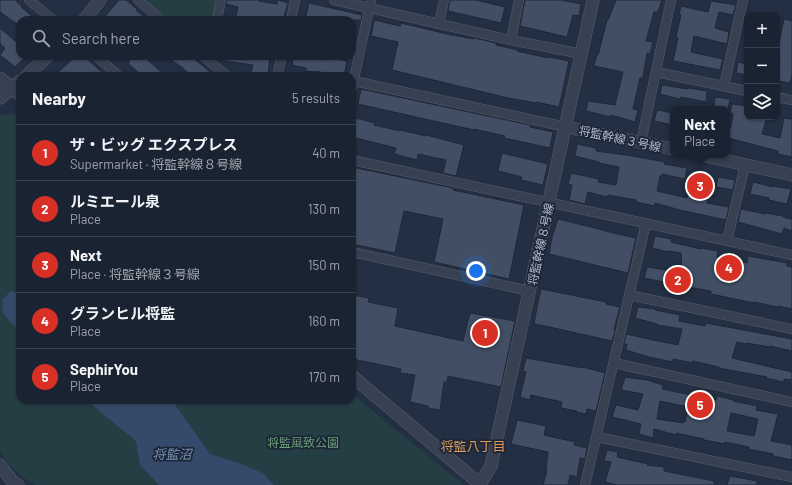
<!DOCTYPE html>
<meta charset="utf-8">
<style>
body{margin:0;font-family:Barlow,"Noto Sans JP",sans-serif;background:#272f3e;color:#f1f3f6}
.controls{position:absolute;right:12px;top:12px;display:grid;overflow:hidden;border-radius:8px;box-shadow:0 1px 3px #0004}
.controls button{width:36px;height:36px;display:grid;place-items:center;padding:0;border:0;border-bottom:1px solid #38404d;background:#1a2332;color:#f1f3f6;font:20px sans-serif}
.you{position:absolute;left:476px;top:271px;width:14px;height:14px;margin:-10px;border:3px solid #fff;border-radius:50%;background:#1a73e8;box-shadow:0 0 0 6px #1a73e833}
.badge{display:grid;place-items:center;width:26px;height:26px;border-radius:50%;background:#d93025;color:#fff;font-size:13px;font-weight:700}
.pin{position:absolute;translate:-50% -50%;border:2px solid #fff;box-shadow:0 1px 4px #0006}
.popup{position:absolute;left:670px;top:106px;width:60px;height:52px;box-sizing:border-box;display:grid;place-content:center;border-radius:8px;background:#1a2332;filter:drop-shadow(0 1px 3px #0005);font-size:13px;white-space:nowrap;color:#9fa4ac}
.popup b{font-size:15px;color:#f1f3f6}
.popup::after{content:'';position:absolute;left:50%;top:100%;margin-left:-8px;border:8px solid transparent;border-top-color:#1a2332}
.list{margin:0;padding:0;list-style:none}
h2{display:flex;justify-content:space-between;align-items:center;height:52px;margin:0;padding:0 16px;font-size:17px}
h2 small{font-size:13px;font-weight:400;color:#9fa4ac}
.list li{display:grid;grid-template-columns:26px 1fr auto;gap:12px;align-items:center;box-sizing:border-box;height:56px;padding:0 16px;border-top:1px solid #38404d}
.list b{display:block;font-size:15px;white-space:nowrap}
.list p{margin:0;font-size:13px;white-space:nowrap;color:#9fa4ac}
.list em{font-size:13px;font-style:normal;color:#9fa4ac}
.icon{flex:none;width:22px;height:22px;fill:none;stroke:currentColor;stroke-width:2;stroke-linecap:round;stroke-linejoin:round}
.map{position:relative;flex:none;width:792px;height:485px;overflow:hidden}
.search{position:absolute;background:#1a2332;box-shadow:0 1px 3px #0004;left:16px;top:16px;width:340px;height:44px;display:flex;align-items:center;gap:10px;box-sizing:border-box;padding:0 14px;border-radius:12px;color:#9fa4ac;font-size:15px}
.panel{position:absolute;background:#1a2332;box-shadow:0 1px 3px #0004;left:16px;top:72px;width:340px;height:332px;border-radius:12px}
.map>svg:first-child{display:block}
.green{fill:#253e43}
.water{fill:#35496a}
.building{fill:#414e64;stroke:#1e2839;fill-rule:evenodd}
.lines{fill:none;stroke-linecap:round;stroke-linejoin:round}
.minor-casing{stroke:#555f6f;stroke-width:10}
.tertiary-casing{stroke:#555f6f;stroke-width:13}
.minor{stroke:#374151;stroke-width:9}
.tertiary{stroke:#374151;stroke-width:12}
.labels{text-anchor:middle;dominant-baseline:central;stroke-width:3.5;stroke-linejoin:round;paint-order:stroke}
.street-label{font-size:12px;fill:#b4bccc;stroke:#1c2637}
.park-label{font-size:12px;fill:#699f78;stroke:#1c2637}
.neighbourhood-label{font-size:13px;fill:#df9b5b;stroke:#1c2637}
.water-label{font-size:13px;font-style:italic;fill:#7990b6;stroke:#1c2637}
</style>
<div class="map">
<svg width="792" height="485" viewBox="0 0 792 485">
<rect width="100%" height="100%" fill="#232f42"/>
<g class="green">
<polygon points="145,0 218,0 214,20 168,20"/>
<path d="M 18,114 L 20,115 L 20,400 L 352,400 L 352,394 L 464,485 L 36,485 C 23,479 7,465 0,451 L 0,116 L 2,115 Z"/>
</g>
<g class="water">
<polygon points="11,291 20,294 20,333 3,313 2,300"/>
<polygon points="86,400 170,400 174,403 210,454 238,463 263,473 274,485 159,485 140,465 136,441"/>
</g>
<g class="building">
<polygon points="0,0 15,0 22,6 21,7 37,20 20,20 20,26 0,12"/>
<polygon points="119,0 126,0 137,9 136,10 148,20 102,20"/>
<polygon points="227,0 259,0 259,1 277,4 278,0 288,3 283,20 235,20 238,7 226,4"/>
<polygon points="450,0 476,0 505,7 501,23 448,11"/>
<polygon points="525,0 561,0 581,4 579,16 573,15 567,37 520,26"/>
<polygon points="616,0 662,0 658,12 654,12 646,41 653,42 650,54 647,53 643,78 640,78 633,109 638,110 635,122 611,115 611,117 586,111 588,101 615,105 623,72 594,66 597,54 598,55 607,20 608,20"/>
<polygon points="711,1 736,5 733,15 719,12 715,28 729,32 727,44 694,36 691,52 723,59 720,70 673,61 678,38 676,37 681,15 679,15 681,6 708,12"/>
<polygon points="309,3 362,15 361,20 305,20"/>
<polygon points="784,19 792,21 792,76 790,83 777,81 777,71 780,56 777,55 777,43 779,43"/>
<polygon points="374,20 400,26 401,23 447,34 474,39 474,38 496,43 496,45 518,50 517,51 548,58 549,57 569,61 559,107 536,102 536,103 508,98 392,70 398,42 371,36"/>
<polygon points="0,28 20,45 20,56 26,56 15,67 0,55 5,48 0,44"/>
<polygon points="76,56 84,56 106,76 54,76"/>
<polygon points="123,56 143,56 166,76 142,76 128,63 130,61"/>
<polygon points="165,56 191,56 215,76 191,76 183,68"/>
<polygon points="226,56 270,56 268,76 250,76 253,65 225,61"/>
<polygon points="294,56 302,56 326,60 327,57 347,61 344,76 337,76 316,71 316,72 306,71 306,68 292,65"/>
<polygon points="738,62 747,64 747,75 736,73"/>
<polygon points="662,85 687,89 688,88 707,91 706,102 681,97 680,99 660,94"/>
<polygon points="361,89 530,125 530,127 553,132 550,148 504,138 505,136 474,129 474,130 358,104"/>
<polygon points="715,97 730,99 728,109 714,106"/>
<polygon points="732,104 747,106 747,117 767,117 762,134 780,138 784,118 792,119 792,157 778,154 778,151 728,138 733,115 732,113 730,113"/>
<polygon points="657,110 673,113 673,125 654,121"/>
<polygon points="355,118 375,123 374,125 400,131 400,130 426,136 426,135 464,145 456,176 443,173 446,160 418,154 417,160 394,154 396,148 352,137 352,128"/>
<polygon points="577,144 596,148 596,151 626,155 627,155 665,162 664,164 687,168 685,179 662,174 662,176 660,176 657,191 687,198 688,195 708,200 707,203 729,207 726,220 680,210 655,203 654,206 636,202 636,200 608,195 607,197 588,192 585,204 569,200 572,185 568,184 571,173 599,179 598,182 616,185 619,167 599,163 599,162 575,156"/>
<polygon points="502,153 548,164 543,185 521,180 522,177 498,171"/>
<polygon points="352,167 453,188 453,190 524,205 509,279 434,262 443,219 404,211 395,253 352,244"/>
<polygon points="718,177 735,180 733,190 716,187"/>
<polygon points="753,182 773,187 773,186 791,189 787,204 769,200 769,198 750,194"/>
<polygon points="741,209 765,214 766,213 783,216 783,217 786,218 792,219 792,231 784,228 782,234 738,222"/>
<polygon points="558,219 595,228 613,233 636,238 628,273 549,254 552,237"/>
<polygon points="655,236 672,239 671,242 701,249 701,248 718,251 717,257 747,263 748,256 787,263 787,266 792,267 792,309 778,306 777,307 754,302 754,303 711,294 711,291 687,287 687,290 667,286 668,283 644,278 647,267 682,272 681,253 668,251 668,252 652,248"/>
<polygon points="541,289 606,302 606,304 620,307 614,329 615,331 612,341 545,326 534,324 538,302"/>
<polygon points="352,295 369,298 368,302 398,308 395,326 463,341 470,313 515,321 501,387 448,376 447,382 444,382 440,410 428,408 428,406 410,402 415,375 400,373 401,369 357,360 352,354"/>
<polygon points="638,307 655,309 655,310 680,315 679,321 705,326 706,323 792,339 792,351 770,346 770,347 746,343 746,344 737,342 732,358 792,372 792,380 784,379 784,382 766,378 767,377 719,368 719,367 693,361 693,363 673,359 673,362 649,357 626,350 627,344 624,344 626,334 653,340 678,345 682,329 657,325 657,324 635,318"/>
<polygon points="526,358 583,368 583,367 605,373 596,411 587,409 586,414 576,412 577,411 561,408 562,402 531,395 530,400 520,397 526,372 523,371"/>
<path d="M 625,377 L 647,380 L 663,385 L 662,389 L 716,400 L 717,396 L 733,400 L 733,401 L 757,406 L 756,410 L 778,414 L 771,441 L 792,445 L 792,460 L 773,456 L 773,454 L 749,449 L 749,447 L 725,442 L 725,444 L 704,440 L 704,439 L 676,433 L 676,435 L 654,429 L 653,438 L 639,434 L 641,424 L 612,417 L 616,405 L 638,410 L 643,394 L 621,390 ZM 660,401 L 688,407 L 685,422 L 683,422 L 683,423 L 657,419 ZM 731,413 L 758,419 L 754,436 L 727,431 Z"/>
<polygon points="517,420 546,426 544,435 575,442 574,445 587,448 585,459 580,458 577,477 570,475 568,485 543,485 547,470 546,470 548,452 511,444"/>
<polygon points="607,450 618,452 617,457 648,464 647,465 664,467 664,471 714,481 714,485 617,485 605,482 611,462 604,461"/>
<polygon points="730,476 757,481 757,485 727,485"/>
</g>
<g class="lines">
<defs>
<g id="minor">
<polyline points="29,0 53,20"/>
<polyline points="138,0 161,20"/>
<polyline points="334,0 511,40 582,54"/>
<polyline points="217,20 221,0"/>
<polyline points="291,20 295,0"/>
<polyline points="439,24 444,0"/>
<polyline points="511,40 519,0"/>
<polyline points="96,56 119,76"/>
<polyline points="203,56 227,76"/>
<polyline points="656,72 747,91"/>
<polyline points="277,76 282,56"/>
<polyline points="354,81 566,127"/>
<polyline points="724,86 743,0"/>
<polyline points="352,88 371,0"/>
<polyline points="777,97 792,100"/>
<polyline points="641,142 671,0"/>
<polyline points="352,160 792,255"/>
<polyline points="727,241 745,165"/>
<polyline points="352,252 530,291"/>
<polyline points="629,295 792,329"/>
<polyline points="614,363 792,402"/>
<polyline points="597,437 792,477"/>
<polyline points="585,485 646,223"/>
</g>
<g id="tertiary">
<polyline points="84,20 100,0"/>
<polyline points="26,76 48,56"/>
<polyline points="0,78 20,95"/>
<polyline points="0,98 20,81"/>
<polyline points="566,127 673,149"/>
<polyline points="701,155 792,175"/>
<polyline points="352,376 481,485"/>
<polyline points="0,465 12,481 18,485"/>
<polyline points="480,484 491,466 593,0"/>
</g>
</defs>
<use href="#minor" class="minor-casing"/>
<use href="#tertiary" class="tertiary-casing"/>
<use href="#minor" class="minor"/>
<use href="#tertiary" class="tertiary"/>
</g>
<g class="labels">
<g class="street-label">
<text transform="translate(620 138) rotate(12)">将監幹線３号線</text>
<text transform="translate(540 244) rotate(-78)">将監幹線８号線</text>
</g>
<g class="park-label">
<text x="303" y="442">将監風致公園</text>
</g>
<g class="neighbourhood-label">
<text x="473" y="446">将監八丁目</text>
</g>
<g class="water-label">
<text x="172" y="454">将監沼</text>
</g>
</g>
</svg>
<div class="controls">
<button>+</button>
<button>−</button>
<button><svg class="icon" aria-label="layers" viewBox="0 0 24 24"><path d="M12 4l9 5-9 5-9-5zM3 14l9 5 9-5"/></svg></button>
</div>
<div class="you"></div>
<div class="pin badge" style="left:485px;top:333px">1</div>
<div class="pin badge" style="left:678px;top:280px">2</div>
<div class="pin badge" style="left:700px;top:186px">3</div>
<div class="popup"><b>Next</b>Place</div>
<div class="pin badge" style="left:729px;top:268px">4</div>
<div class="pin badge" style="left:700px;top:405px">5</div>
<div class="search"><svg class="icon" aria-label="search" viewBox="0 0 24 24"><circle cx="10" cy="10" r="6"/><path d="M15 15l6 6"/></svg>Search here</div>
<section class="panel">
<h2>Nearby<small>5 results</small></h2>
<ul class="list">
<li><span class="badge">1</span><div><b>ザ・ビッグ エクスプレス</b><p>Supermarket · 将監幹線８号線</p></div><em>40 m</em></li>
<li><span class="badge">2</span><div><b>ルミエール泉</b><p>Place</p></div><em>130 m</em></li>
<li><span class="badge">3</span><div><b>Next</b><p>Place · 将監幹線３号線</p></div><em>150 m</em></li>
<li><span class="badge">4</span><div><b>グランヒル将監</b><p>Place</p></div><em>160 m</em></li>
<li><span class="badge">5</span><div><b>SephirYou</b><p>Place</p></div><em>170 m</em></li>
</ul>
</section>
</div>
